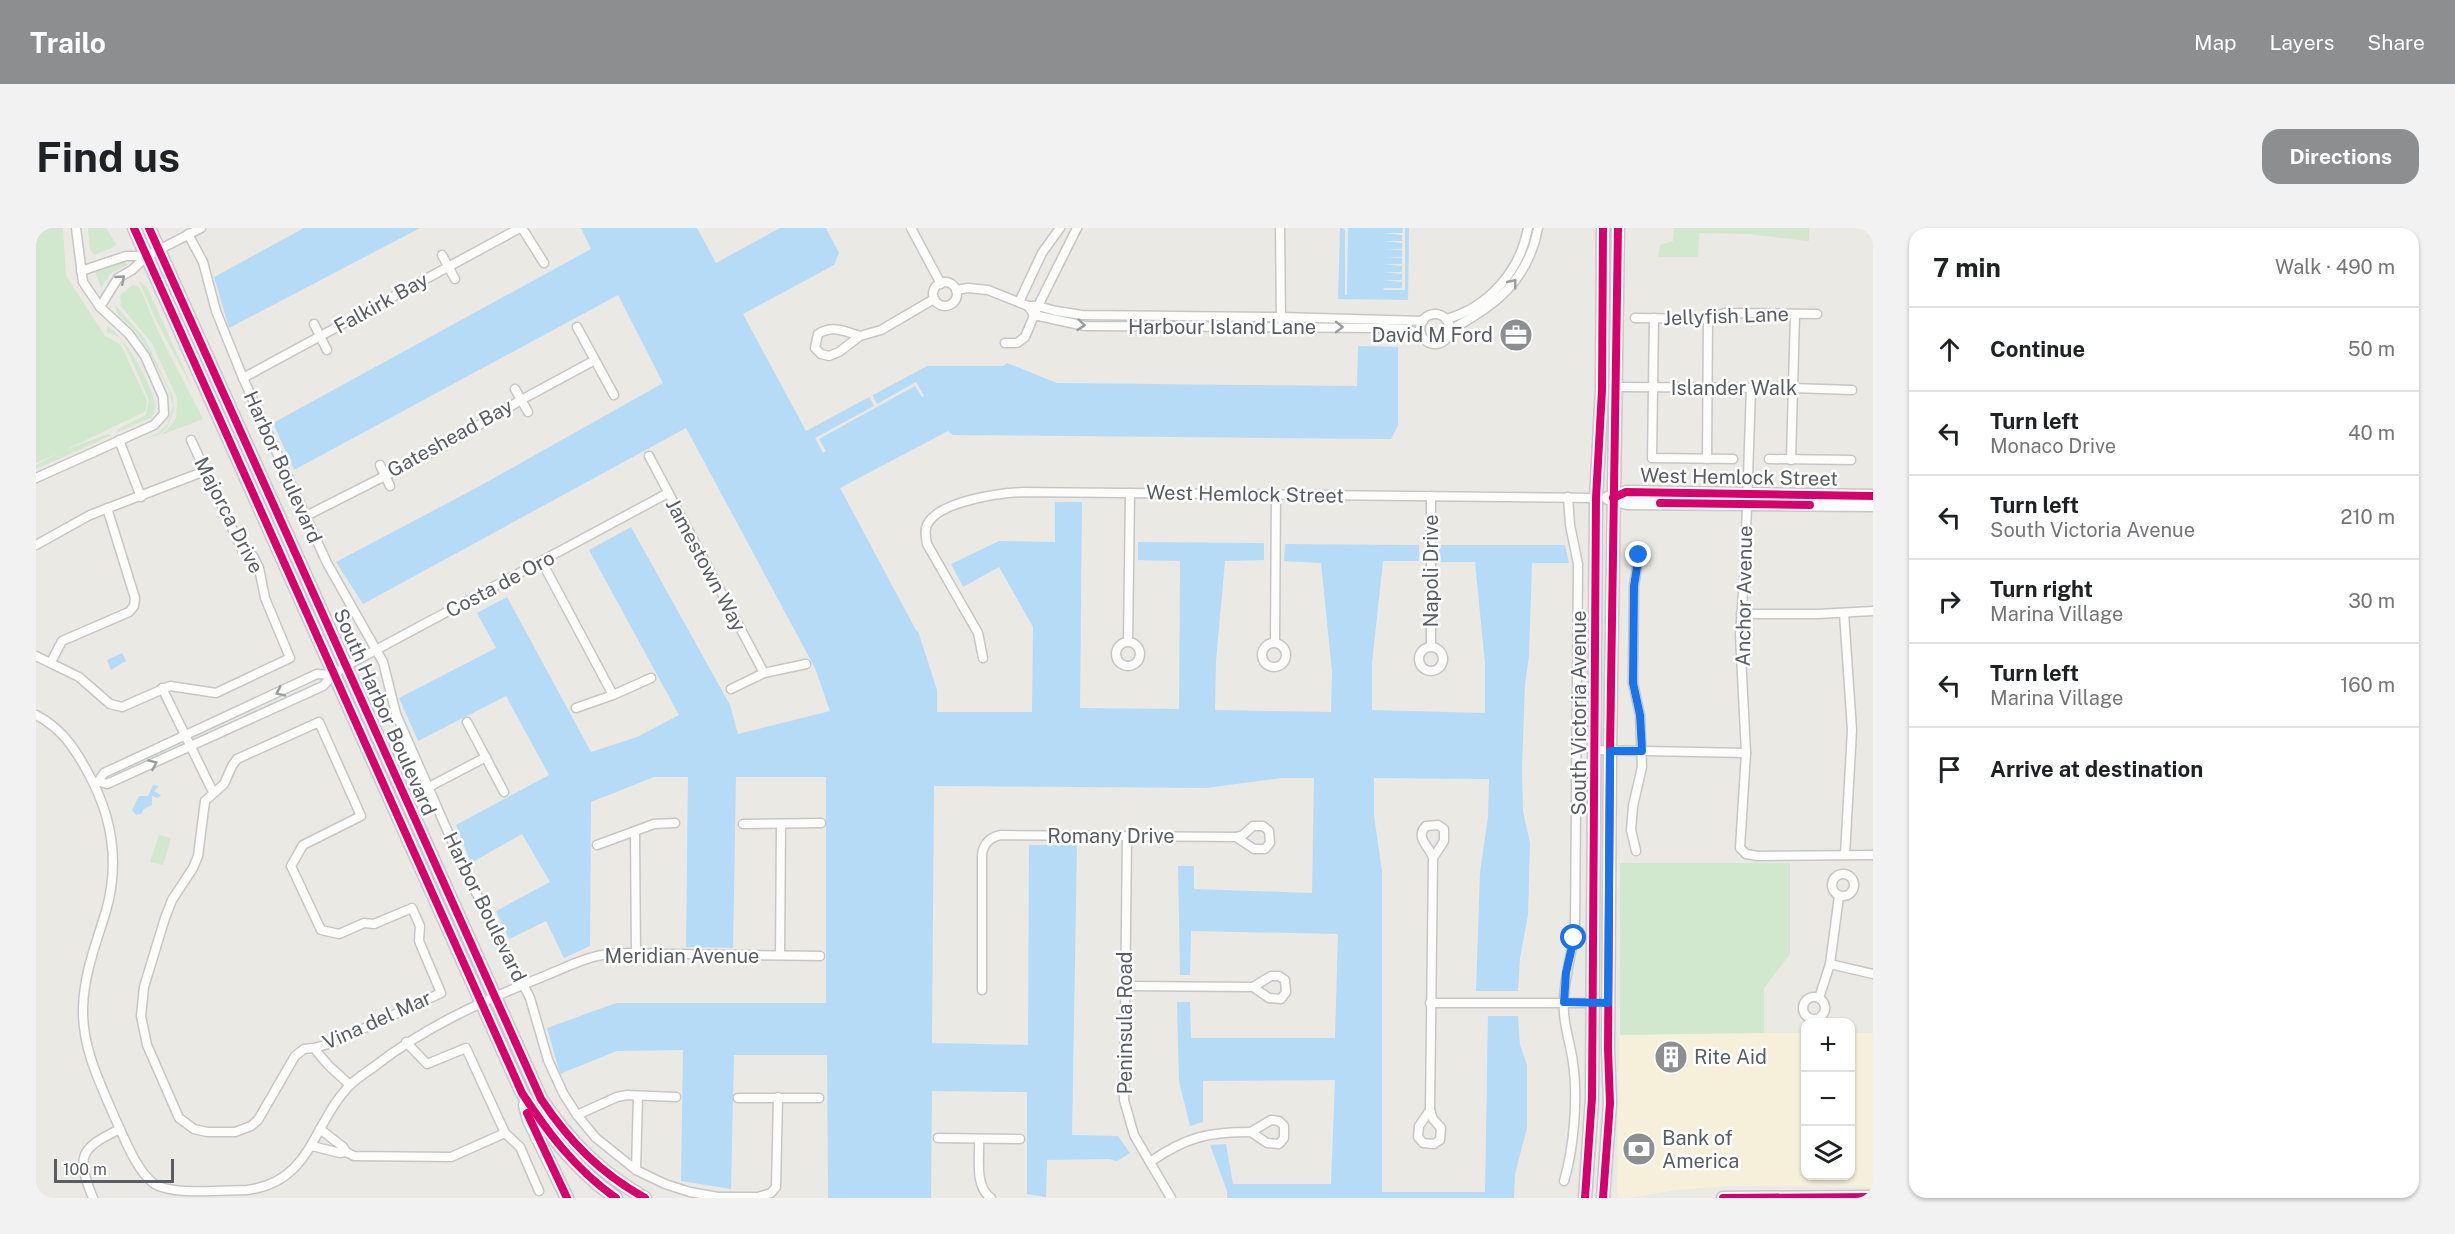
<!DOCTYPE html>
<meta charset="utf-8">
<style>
body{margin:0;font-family:"Public Sans",sans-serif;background:#f2f2f2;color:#202124}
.controls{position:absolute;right:18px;bottom:18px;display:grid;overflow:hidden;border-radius:12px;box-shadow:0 2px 4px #0004}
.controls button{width:54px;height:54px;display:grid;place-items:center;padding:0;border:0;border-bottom:2px solid #e0e0e0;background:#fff;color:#202124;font:30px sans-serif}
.scale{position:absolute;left:18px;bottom:15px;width:120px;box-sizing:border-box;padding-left:6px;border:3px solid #595d63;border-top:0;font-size:16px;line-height:21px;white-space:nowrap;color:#595d63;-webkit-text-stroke:4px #fff;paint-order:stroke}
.stop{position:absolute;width:18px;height:18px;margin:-14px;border:4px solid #1a73e8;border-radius:50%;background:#fff}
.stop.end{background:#1a73e8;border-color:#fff;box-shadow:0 2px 6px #0008}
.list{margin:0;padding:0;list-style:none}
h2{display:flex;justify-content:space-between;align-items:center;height:78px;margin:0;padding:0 24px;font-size:26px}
h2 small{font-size:20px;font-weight:400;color:#757577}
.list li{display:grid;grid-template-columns:39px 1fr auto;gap:18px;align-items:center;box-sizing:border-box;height:84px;padding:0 24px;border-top:2px solid #e0e0e0}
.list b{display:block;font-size:22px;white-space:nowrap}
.list p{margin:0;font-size:20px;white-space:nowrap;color:#757577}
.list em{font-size:20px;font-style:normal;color:#757577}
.icon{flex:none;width:33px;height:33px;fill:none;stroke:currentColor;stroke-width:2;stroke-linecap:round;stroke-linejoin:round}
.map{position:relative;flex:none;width:1837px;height:970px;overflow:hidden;border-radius:18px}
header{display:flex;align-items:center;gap:36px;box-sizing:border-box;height:84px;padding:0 30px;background:#8c8e90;color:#fff}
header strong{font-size:28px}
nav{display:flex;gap:33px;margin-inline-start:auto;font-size:21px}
.intro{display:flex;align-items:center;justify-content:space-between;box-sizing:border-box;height:144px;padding:0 36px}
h1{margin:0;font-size:42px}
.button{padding:15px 27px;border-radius:18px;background:#8c8e90;color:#fff;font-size:21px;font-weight:700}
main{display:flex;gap:36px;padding:0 36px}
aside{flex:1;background:#fff;border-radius:18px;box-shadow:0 2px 4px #0004}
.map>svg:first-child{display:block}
.commercial{fill:#f6f0db}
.green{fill:#d1e7ce}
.water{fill:#b6dbf7}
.pier{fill:#eae9e4}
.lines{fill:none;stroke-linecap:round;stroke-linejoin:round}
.street-casing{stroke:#c6c6c5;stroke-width:11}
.secondary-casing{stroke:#c6c7c6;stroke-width:15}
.street{stroke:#fcfcfb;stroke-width:8}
.secondary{stroke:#fcfcfb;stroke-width:12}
.cycleway-casing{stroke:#fff;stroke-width:11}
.cycleway{stroke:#d6006c;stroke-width:8}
.oneway{stroke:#9a9da0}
.route{stroke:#1a73e8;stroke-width:8}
.labels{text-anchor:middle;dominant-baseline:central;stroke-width:5;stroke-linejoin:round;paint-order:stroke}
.street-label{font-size:20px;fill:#595d63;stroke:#fff}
.poi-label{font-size:20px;fill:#595d63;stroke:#fff;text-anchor:start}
</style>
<header>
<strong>Trailo</strong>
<nav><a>Map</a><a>Layers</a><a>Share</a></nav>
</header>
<div class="intro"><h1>Find us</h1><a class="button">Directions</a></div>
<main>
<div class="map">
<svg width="1837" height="970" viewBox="0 0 1837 970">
<rect width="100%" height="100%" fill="#eae9e4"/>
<polygon class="commercial" points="1584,767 1603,783 1611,805 1769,805 1770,948 1814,948 1815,805 1837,805 1837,959 1690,958 1641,962 1592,970 1581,969"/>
<g class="green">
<polygon points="0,0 27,0 30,48 69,108 85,117 111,173 110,182 106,185 29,222 72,206 76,207 0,241 0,237 23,225 0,235"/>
<polygon points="52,0 70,0 80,16 78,19 58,27 54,21"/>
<polygon points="1638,0 1773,0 1773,13 1712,6 1663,5 1662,29 1622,29 1624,17 1637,13"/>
<polygon points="89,34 91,37 75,45 65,60 59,44"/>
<polygon points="103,53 111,59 157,161 121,94"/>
<polygon points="97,57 103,59 106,65 125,110 167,191 125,207 134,199 140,190 141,170 116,115 85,78 84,67"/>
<polygon points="78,76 109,111 137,169 138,182 131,200 122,207 105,212 122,205 131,197 137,178 133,163 110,118 100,104 83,88"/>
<path d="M 71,98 C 90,110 114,153 119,175 C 121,180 118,184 116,189 L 80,205 L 82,201 L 110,187 L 113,172 L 94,128 L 84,110 L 71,104 Z"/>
<polygon points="123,607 135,610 127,637 114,634"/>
<polygon points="1584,635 1754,635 1754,726 1728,760 1728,805 1584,807"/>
</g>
<g class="water">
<polygon points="268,0 384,0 193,100 178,49"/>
<polygon points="545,0 661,0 680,35 744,0 790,0 803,25 798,37 707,86 770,203 891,138 967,138 971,135 1021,155 1321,158 1322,118 1362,119 1362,197 1355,211 917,207 912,203 804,260 881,404 882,403 901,462 901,484 996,484 997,399 963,339 927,359 915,336 963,313 1019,314 1019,274 1046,274 1044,480 1143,481 1144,333 1102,332 1102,314 1228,315 1228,332 1189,333 1180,433 1179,482 1295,484 1296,443 1285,335 1248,333 1249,316 1383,317 1383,333 1347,333 1336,435 1336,482 1449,485 1449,436 1439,334 1402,334 1403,317 1529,317 1533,335 1496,335 1493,428 1489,456 1486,540 1487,583 1494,615 1492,687 1484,730 1482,763 1440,763 1444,644 1452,589 1453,551 1338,550 1338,588 1346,643 1346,964 1449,964 1452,788 1482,788 1484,817 1491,837 1491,900 1479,946 1478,970 1191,970 1191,963 1174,917 1190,916 1197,956 1295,956 1299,852 1167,853 1167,894 1154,898 1143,853 1141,774 1154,774 1155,810 1299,810 1302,706 1155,703 1154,747 1144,747 1142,638 1158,638 1158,661 1276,665 1278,550 1246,550 1170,560 898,558 896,815 992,817 993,617 1041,617 1036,907 1082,908 1094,925 1081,933 1073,931 1011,932 1010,969 991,966 991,864 896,863 895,970 792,970 791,827 698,827 695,961 645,953 647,822 581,823 524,846 511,800 580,775 790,775 790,549 700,549 697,720 650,719 652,549 618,549 555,574 554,718 528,730 510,693 473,711 460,683 514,654 486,606 435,635 420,597 513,547 470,468 382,513 363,470 460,420 441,385 471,369 555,524 601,509 643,487 553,322 595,299 694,477 702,506 794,483 779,440 650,200 327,376 300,334 442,259 627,155 582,67 258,242 237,195 555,21"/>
<polygon points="1304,0 1373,0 1372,72 1302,71"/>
<polygon points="86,425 90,433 75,442 71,432"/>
<polygon points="117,557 123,558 118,563 125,567 122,570 116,568 116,577 108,581 105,586 100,587 96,582 103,568 112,568"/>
</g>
<g class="pier">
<polygon points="1306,0 1312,0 1311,67 1309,67 1309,2"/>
<polygon points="1367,0 1369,0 1369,62 1347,62 1348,60 1366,60 1366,54 1348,52 1366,52 1366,46 1348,44 1366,44 1366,38 1348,36 1366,36 1366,30 1348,29 1366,29 1366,22 1348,21 1366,21 1366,15 1348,13 1366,13 1366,7 1348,5 1366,5"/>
<polygon points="880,154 888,168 886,169 879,158 783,211 790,223 787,225 779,210 838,178 832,166 835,165 841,176"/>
</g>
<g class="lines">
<defs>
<g id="street">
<polyline points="486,0 508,35"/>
<polyline points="875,0 905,56"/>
<polyline points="1244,0 1245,92"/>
<polyline points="152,6 167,34 180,83 207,150 291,335 347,434 360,486 430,645 494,770 512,832 527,865 541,887 560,910 600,942 629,956 654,964 682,969 722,969 735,965 740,959 742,869"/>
<polyline points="406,27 419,51"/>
<polyline points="45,43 90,28 111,28"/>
<circle cx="909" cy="66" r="12"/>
<polyline points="920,62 932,60 952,62 992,78 1002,78 1020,83 1046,87 1245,89 1387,93"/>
<polyline points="983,74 1006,25 1024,0"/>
<polyline points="992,78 998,87 1049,98 1347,100 1370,101 1385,106"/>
<polyline points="64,79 82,50 96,42 111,28 165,0"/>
<circle cx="1399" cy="101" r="15"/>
<polyline points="1599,90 1672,91 1689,85 1781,86"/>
<polyline points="1618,90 1616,230 1697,231"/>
<path d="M 1410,91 C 1452,80 1484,43 1492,0"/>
<polyline points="278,96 291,122"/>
<polyline points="541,99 578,167"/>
<path d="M 1414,102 C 1459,78 1492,53 1502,0"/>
<path d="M 824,108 C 809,103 796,97 782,106 L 779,120 L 785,126 L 793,128 L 803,124 L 824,108 L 845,102 L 898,71"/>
<polyline points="969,115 981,115 989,109 1002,78 1041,0"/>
<polyline points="207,150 484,0"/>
<polyline points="1581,159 1756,160 1816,162"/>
<polyline points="1715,160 1709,336 1704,407 1710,525 1704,620 1710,626 1722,628 1837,627"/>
<polyline points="479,161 492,184"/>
<polyline points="83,212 105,269"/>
<polyline points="613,228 728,445"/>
<polyline points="1671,231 1672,91"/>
<polyline points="1733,231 1815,232"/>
<polyline points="1755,232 1759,86"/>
<polyline points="344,237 354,258"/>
<polyline points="0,250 118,197 128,186 127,169 109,128 93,106 64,79 47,54 40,0"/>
<polyline points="1395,268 1395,418"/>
<polyline points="270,288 406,219 485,172 559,132"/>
<polyline points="0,317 54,287 169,243"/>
<polyline points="506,334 577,467"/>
<polyline points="1808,385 1816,502 1809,627"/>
<polyline points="1705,386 1782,386 1837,383"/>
<circle cx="1092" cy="426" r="12"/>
<polyline points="1092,414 1094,265"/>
<polyline points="1239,415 1240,266"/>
<circle cx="1238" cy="427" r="12"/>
<circle cx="1395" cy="431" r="12"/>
<polyline points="0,428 43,449 74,476 86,479 134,458 180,465 254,430 229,370 223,340 217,328 207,324 155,212"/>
<path d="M 947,430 L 942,405 L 891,316 C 890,309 888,303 891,297 C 902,273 964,265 987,264 L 1560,270"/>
<polyline points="15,434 26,413 93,384 98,378 99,370 71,280"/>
<polyline points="126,460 177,564"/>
<polyline points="695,461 728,445 770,436"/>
<polyline points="540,480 577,467 615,450"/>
<path d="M 0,487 C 25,500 38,519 51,543 C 76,587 84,634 70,683 C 60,716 48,745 47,780 C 46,819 63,853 78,888 C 87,907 100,942 117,955 C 136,968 187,962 211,962 C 276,954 276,896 314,857 C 321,850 331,844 339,838 C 390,798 451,771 511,747 C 529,740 547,730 566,727 C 589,723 615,726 639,726 C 687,727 736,727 784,728"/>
<polyline points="431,494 468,564"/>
<polyline points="1559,522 1710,525"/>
<polyline points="64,554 71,556 287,458 297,447 310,438 632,265"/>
<polyline points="61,555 68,545 281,446 297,447"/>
<polyline points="393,559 450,529"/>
<polyline points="707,596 785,595"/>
<polygon points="1217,598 1227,598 1233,603 1234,615 1229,621 1218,621 1200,609 1207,607"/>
<polyline points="599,604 600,726"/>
<polyline points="1091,609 1088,872 1098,907 1135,970"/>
<polyline points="561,617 618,596 639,595"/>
<polyline points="1600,623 1595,602 1597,578 1606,539 1604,487 1597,455 1598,358 1603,327"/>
<circle cx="1807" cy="657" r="11"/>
<polyline points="744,727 745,597"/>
<polyline points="1794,736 1837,746"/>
<polygon points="1235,748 1243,748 1249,752 1250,764 1245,771 1233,770 1217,759"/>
<polyline points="1089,758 1217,759"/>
<path d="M 946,762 L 946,627 C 947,616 954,609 965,607 L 1200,609"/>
<circle cx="1778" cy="780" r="11"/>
<polyline points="1783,770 1794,736 1803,668"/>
<polyline points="1394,775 1572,775"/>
<polyline points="370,814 391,836 430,820 469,905 484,919 503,963"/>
<polyline points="278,820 296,815 405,765 383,713 384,698 376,680 338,696 328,695 303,706 285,702 255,638 267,617 325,588 283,494 201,531 196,538 188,556 169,573 162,628 157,640 136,672 129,690 108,759 105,788 111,817 143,890 158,901 171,904 199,904 215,898 222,892 259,828 268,821 278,820 292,837 314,857"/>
<polyline points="702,870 783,870"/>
<path d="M 1394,882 L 1397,630 C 1394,618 1378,610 1390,598 L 1402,597 L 1408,601 L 1408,613 L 1397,630"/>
<polygon points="1394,882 1397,891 1405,900 1404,912 1398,916 1387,915 1382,909 1383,898"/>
<polyline points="541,887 581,869 591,867 640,869"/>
<polygon points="1235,892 1243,893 1248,898 1248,910 1243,916 1231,915 1215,904"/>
<polyline points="284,901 307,919 310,924"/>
<polyline points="902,910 984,911"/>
<path d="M 943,911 C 944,930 938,958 955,970"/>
<polyline points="276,918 304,925 310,924 318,928 415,929 469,905"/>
<path d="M 1114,934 C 1150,909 1172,904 1215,904"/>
<polyline points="600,942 602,868"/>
<path d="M 1528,953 C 1538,920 1542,869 1537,835 C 1535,818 1529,802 1528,785 C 1526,755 1536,728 1539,699 L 1542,336 L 1534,297 L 1532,269"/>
<path d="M 57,970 C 40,928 43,921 84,901"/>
</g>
<g id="secondary">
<path d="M 98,0 L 486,865 C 512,905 540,942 580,970"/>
<path d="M 113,0 L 505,871 C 533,913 564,945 609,970"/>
<polyline points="1572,270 1591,275 1837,277"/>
<polyline points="1577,270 1590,264 1837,268"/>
<polyline points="489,877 493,892 531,970"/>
<polyline points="1549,970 1556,870 1560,270 1566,162 1567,0"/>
<polyline points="1567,970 1574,875 1572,821 1574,523 1582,0"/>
<polyline points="1687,970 1837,969"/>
</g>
</defs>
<use href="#street" class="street-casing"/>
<use href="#secondary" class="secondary-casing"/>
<use href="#street" class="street"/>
<use href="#secondary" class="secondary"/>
<defs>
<g id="cycleway">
<path d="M 98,0 L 486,865 C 512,905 540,942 580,970"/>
<path d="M 113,0 L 505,871 C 533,913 564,945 609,970"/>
<polyline points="1577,270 1590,264 1837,268"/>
<polyline points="1624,275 1774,277"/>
<polyline points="491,885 531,970"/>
<polyline points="1549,970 1556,870 1560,270 1566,162 1567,0"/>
<polyline points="1567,970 1574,875 1572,821 1574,523 1582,0"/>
<polyline points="1687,970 1837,969"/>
</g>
</defs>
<use href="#cycleway" class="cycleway-casing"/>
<use href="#cycleway" class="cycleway"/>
</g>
<defs><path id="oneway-chevron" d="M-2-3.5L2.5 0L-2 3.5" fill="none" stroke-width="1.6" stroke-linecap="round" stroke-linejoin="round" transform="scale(1.5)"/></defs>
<g class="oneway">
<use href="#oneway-chevron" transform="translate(85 51) rotate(-41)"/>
<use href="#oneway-chevron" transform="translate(1477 55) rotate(-51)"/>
<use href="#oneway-chevron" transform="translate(1045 97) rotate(6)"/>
<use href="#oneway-chevron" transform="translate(1303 99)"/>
<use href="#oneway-chevron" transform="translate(244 464) rotate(154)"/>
<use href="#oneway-chevron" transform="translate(117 536) rotate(-24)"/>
</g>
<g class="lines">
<polyline class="route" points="1538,710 1530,745 1528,774 1572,775 1574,523 1606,523 1604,487 1597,455 1598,358 1603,327"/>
</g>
<defs>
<symbol id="office-disc" viewBox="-11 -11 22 22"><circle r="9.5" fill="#8c8e90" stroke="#fff"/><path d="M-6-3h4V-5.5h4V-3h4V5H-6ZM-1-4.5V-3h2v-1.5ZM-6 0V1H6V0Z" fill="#fff"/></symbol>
<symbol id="building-disc" viewBox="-11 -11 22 22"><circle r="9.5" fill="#8c8e90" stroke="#fff"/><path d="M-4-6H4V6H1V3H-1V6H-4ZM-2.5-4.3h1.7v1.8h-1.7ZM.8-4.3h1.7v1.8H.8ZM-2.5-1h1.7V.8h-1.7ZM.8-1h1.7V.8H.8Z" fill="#fff"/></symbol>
<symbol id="bank-disc" viewBox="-11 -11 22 22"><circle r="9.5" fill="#8c8e90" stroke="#fff"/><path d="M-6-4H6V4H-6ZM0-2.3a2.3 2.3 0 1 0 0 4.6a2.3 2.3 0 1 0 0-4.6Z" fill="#fff"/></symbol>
</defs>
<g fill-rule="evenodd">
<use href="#office-disc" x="1461" y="88" width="38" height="38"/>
<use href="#building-disc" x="1616" y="810" width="38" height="38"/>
<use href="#bank-disc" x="1584" y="902" width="38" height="38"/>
</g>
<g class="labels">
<g class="street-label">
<text transform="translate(345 75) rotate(-29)">Falkirk Bay</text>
<text transform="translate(1690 88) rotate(-2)">Jellyfish Lane</text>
<text x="1186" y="99">Harbour Island Lane</text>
<text x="1698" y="160">Islander Walk</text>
<text transform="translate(414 210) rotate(-29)">Gateshead Bay</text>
<text transform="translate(247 239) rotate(66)">Harbor Boulevard</text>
<text transform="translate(1703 249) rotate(1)">West Hemlock Street</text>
<text transform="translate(1209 266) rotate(1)">West Hemlock Street</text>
<text transform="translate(193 287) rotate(63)">Majorca Drive</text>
<text transform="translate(670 337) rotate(62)">Jamestown Way</text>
<text transform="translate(1395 343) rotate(-90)">Napoli Drive</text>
<text transform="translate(464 356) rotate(-28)">Costa de Oro</text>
<text transform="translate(1708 368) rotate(-89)">Anchor Avenue</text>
<text transform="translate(349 484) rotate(66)">South Harbor Boulevard</text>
<text transform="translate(1543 485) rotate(-90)">South Victoria Avenue</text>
<text x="1075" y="608">Romany Drive</text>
<text transform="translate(449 679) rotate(64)">Harbor Boulevard</text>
<text x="646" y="728">Meridian Avenue</text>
<text transform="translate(341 792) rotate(-24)">Vina del Mar</text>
<text transform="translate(1089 795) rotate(-90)">Peninsula Road</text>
</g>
<g class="poi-label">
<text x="1457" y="107" text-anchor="end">David M Ford</text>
<text x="1658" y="829">Rite Aid</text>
<text x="1626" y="910">Bank of<tspan x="1626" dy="23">America</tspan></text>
</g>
</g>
</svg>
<div class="controls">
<button>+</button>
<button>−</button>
<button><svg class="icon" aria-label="layers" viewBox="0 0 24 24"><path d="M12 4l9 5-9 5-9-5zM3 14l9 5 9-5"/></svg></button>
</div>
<div class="scale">100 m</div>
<div class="stop" style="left:1538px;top:710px"></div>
<div class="stop end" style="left:1603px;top:327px"></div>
</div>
<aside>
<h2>7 min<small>Walk · 490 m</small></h2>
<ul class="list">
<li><svg class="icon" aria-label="ahead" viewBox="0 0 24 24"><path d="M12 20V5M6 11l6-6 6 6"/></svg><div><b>Continue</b></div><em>50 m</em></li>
<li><svg class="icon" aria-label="left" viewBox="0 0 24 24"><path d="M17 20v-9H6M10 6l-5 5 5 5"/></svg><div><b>Turn left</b><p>Monaco Drive</p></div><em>40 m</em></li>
<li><svg class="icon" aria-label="left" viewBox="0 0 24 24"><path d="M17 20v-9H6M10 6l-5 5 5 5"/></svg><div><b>Turn left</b><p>South Victoria Avenue</p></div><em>210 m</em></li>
<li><svg class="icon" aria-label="right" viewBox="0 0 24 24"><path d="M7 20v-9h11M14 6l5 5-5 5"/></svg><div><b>Turn right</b><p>Marina Village</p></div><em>30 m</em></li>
<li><svg class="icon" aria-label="left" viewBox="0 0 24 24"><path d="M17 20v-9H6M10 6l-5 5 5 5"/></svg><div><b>Turn left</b><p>Marina Village</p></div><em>160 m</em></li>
<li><svg class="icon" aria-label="arrive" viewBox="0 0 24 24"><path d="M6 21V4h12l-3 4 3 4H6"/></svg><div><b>Arrive at destination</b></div></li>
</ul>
</aside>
</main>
